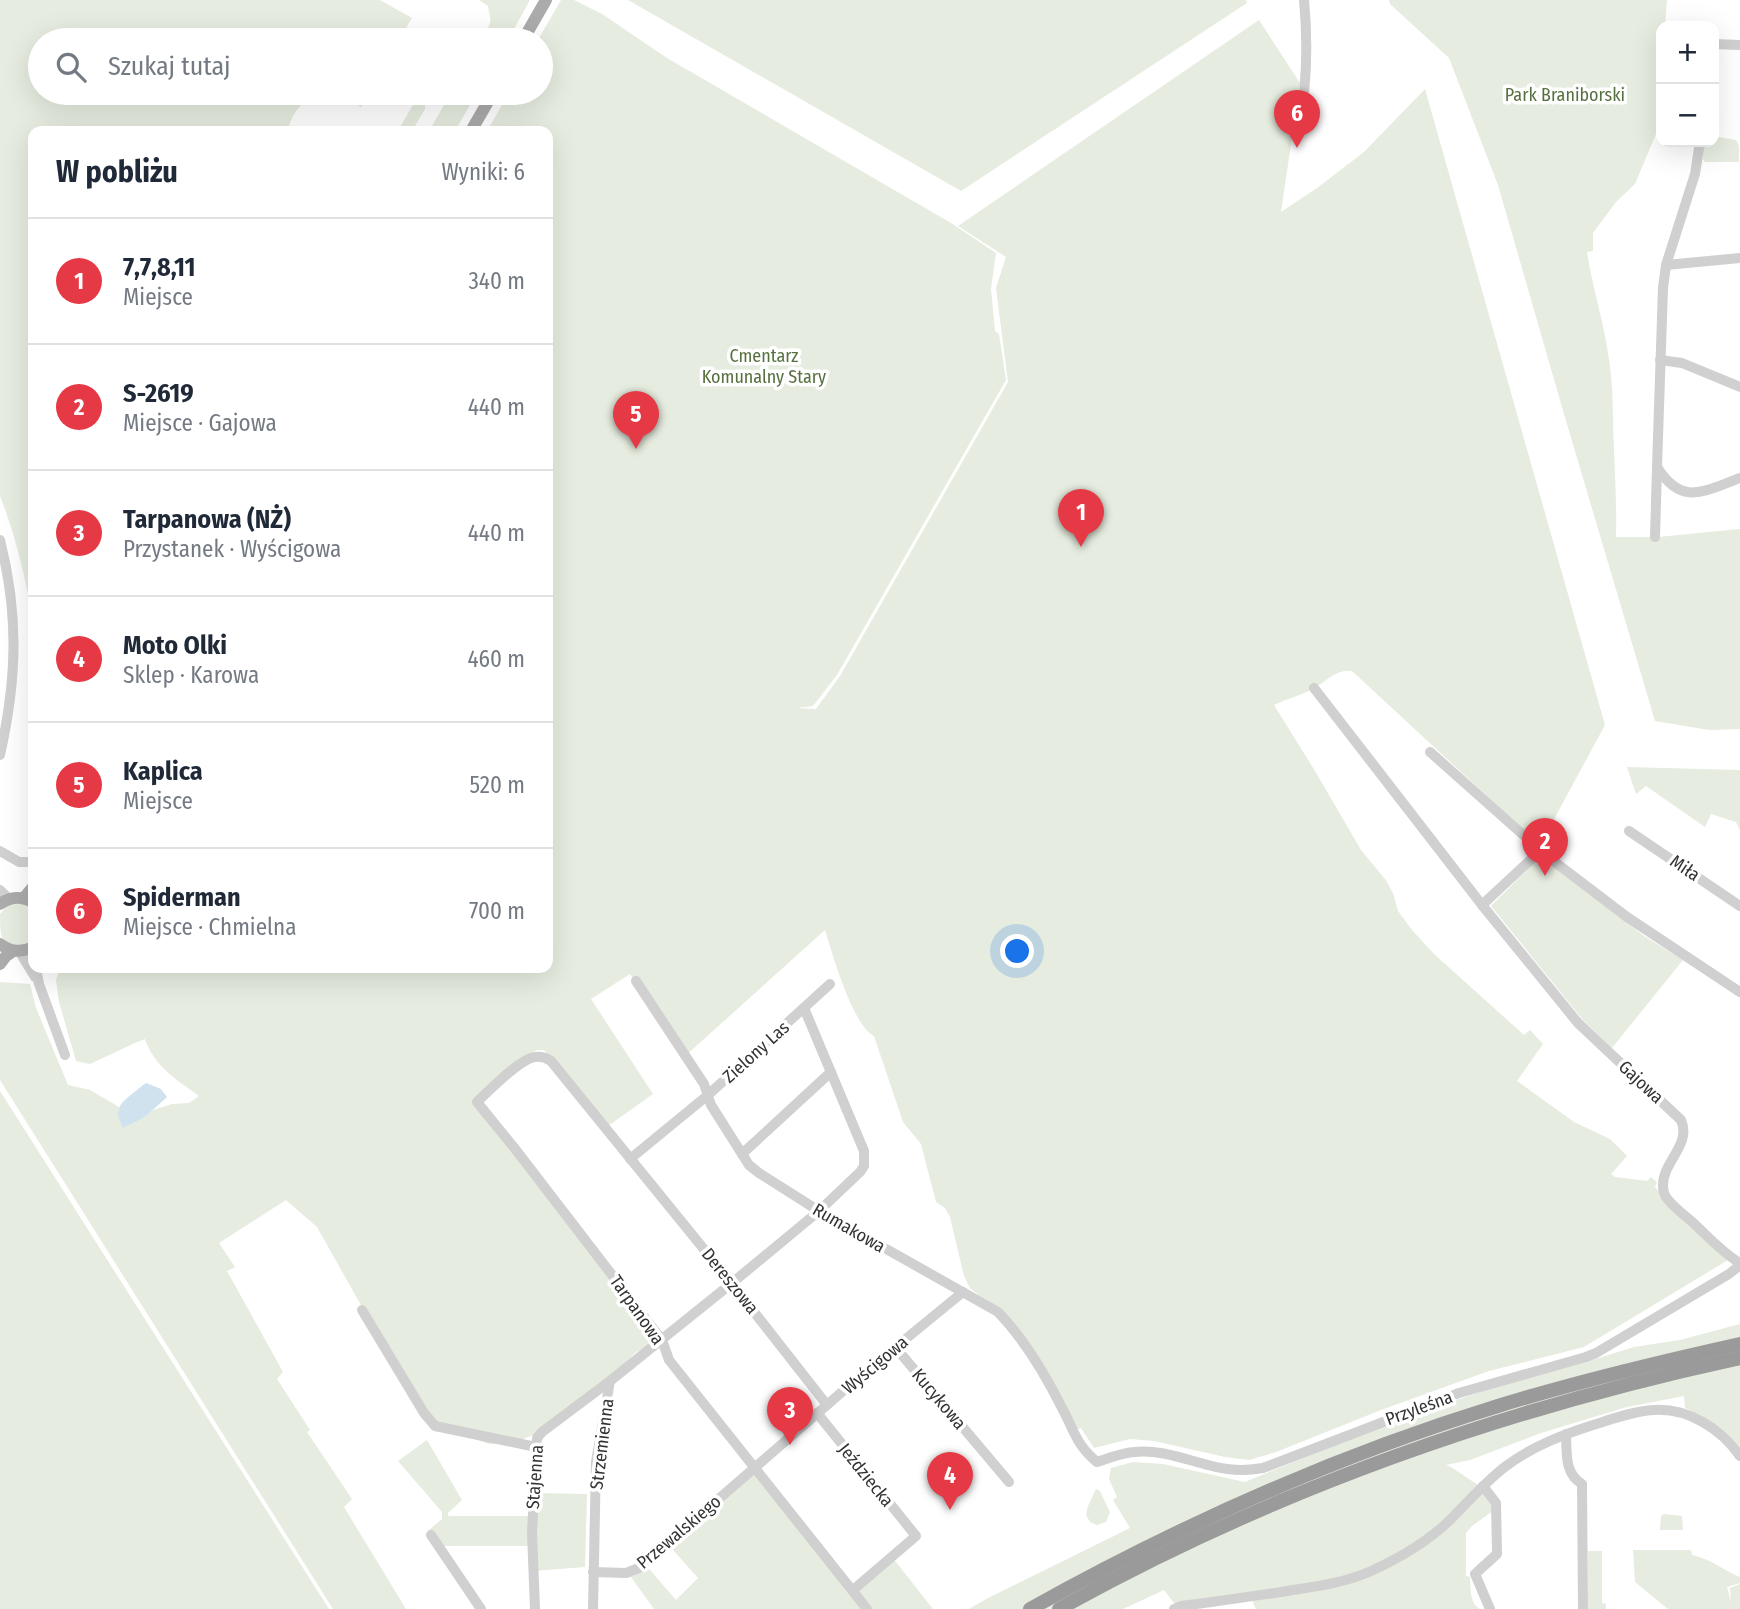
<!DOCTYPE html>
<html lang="pl">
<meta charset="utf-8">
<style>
body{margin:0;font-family:"Fira Sans Condensed",sans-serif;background:#f6f6f7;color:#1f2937}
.controls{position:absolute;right:21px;top:21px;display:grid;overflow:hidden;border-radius:14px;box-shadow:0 7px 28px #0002}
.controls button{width:63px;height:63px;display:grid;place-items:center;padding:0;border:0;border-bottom:2px solid #e0e1e3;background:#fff;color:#1f2937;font:35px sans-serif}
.you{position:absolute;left:1018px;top:952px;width:24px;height:24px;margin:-18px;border:5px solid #fff;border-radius:50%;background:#1a73e8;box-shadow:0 0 0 10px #1a73e833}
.badge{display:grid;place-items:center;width:46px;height:46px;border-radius:50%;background:#e63946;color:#fff;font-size:23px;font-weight:700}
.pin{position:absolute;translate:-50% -58px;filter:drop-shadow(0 2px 4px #0008)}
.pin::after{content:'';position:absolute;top:37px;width:24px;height:21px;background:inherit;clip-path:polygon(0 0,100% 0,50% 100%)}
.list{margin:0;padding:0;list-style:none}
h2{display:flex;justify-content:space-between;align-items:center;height:91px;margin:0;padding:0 28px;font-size:30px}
h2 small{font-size:23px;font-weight:400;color:#747a83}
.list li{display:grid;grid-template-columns:46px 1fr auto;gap:21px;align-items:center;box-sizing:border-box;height:126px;padding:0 28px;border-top:2px solid #e0e1e3}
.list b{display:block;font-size:26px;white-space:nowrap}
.list p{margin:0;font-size:23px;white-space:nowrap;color:#747a83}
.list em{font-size:23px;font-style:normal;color:#747a83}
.icon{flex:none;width:38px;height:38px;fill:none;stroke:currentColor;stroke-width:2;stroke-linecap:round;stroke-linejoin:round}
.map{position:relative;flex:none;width:1740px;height:1609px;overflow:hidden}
.search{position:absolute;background:#fff;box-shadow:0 7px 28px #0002;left:28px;top:28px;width:525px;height:77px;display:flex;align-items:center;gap:18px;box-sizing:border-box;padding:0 24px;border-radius:38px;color:#747a83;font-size:26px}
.panel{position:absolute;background:#fff;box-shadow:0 7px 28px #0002;left:28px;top:126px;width:525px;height:847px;border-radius:14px}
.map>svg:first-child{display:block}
.green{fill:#e6ecdf}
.water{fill:#cfe2ee}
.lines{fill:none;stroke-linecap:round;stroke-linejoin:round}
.minor{stroke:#d0d0d0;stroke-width:10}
.major{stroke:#ababab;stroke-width:12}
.highway{stroke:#9a9a9a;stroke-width:14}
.labels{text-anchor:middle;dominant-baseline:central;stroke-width:7;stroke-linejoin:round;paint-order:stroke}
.park-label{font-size:18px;fill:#56703f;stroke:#fff}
.street-label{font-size:18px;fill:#333;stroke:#fff}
</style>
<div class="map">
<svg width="1740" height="1609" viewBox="0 0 1740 1609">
<rect width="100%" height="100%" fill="#fff"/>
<g class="green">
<path d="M 0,0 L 380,0 L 412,18 L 399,40 L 40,40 L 40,93 L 369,93 L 361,107 C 353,102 344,97 335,95 C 311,90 292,108 288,131 L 33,131 L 33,619 C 25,578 16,536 0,496 Z"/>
<path d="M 479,0 L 530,0 L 508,40 L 503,40 L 486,31 C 494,19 489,17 488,6 Z"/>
<path d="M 561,0 L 574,0 L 602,14 L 667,58 L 951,223 L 996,253 L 991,289 L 995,331 L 999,334 L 1006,380 L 837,675 L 813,706 L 797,708 L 816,709 L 840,676 L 1008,382 L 996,288 L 1006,257 L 958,226 L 1259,20 L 1300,83 L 1281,212 L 1317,188 L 1364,152 L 1425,89 L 1605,725 L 1540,845 L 1352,671 C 1335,669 1325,683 1311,690 C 1299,696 1286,699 1274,705 L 1315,771 L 1361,850 L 1385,879 L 1393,893 L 1398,911 L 1412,930 L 1434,954 L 1524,1035 L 1530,1030 L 1543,1044 L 1517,1081 L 1574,1122 L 1610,1139 L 1627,1156 L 1611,1174 L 1615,1177 L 1647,1181 L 1651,1177 L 1657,1182 L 1655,1187 L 1669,1204 L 1728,1260 L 1584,1347 L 1489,1371 L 1381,1410 L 1276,1452 L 1249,1460 L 1225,1457 L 1154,1441 L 1130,1439 L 1094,1448 L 1081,1428 L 1076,1430 L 1059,1392 L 981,1297 L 970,1288 L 964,1276 L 950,1217 L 945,1208 L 936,1202 L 921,1144 L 903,1122 L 874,1036 C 853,1026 832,953 825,930 L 684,1057 L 630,974 L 591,999 L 653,1094 L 605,1128 L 544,1050 L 536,1050 L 477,1102 L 658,1340 L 635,1353 L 622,1367 L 572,1407 L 546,1423 L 536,1434 L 523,1439 L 507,1444 L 489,1444 L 443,1428 L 424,1417 L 317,1227 L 286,1200 L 219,1243 L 235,1267 L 227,1271 L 283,1372 L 277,1379 L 310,1430 L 307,1432 L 352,1499 L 344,1507 L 406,1609 L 333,1609 L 0,1080 L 0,982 L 30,984 L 36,1008 L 68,1085 L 90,1090 L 119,1107 L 118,1113 L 136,1121 L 145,1117 L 153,1110 L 172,1104 L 189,1103 L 199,1096 C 177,1080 154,1066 145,1039 L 137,1042 L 90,1064 L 76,1061 L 59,1002 L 56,980 L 60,968 L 548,968 L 548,131 L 487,131 L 509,93 L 541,93 L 541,40 L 538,40 Z"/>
<polygon points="628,0 1246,0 1247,3 961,191"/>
<path d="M 1389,0 L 1667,0 L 1665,26 L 1661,26 L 1661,70 L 1656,134 L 1635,184 L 1616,202 L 1593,233 L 1593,251 L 1587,252 C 1592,286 1603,319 1608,353 C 1612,376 1613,399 1613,423 C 1614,461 1617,499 1616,537 L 1658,537 L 1740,529 L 1740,729 L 1709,730 L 1655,721 L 1564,414 L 1498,185 L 1449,58 L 1390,4 Z"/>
<polygon points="424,93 430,93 425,101 425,109 412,131 400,131 399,129 414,103 421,99"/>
<polygon points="451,93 477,93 455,131 429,131"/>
<polygon points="1714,136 1736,140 1739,146 1739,162 1705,162 1703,159 1704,142 1714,142"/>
<polygon points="1627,767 1740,770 1740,830 1736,822 1711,814 1705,827 1646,786 1636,794"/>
<polygon points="1541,856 1644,936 1683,960 1612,1048 1583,1020 1491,906"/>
<path d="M 15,903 L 23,903 L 33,909 L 33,940 C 24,946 9,948 2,937 C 0,932 0,921 0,914 L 6,907 Z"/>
<polygon points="0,1091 329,1609 0,1609"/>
<path d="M 1740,1324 L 1740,1447 C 1725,1428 1706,1417 1685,1408 L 1684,1396 L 1627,1407 L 1541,1433 L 1470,1460 L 1446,1465 L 1451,1467 L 1481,1487 L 1488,1494 L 1494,1510 L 1472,1526 L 1466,1533 L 1466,1576 L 1470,1577 C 1471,1588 1469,1603 1480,1609 L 1256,1609 L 1250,1596 L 1177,1607 L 1164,1590 L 1123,1609 L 969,1609 L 988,1598 L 1130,1528 L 1113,1500 L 1117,1497 L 1109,1479 L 1111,1468 L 1133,1462 L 1163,1464 L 1245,1482 L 1356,1436 L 1426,1410 L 1532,1375 L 1586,1362 L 1634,1347 L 1680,1340 Z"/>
<polygon points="427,1440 462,1500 448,1513 448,1516 531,1516 533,1493 587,1494 585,1567 533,1571 531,1546 439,1546 428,1531 442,1519 442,1512 398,1461"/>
<polygon points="752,1466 852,1590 892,1557 933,1609 654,1609 628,1573 644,1563 676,1600 698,1578 673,1550 667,1541"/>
<polygon points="1096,1489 1100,1491 1110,1512 1106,1522 1097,1525 1090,1522 1086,1515 1088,1506"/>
<polygon points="1664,1514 1682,1516 1683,1530 1660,1530 1661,1516"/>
<path d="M 1633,1550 L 1691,1550 L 1692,1555 C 1711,1559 1723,1570 1740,1577 L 1740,1583 L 1727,1587 L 1731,1602 L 1730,1588 L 1740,1584 L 1740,1609 L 1668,1609 L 1635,1582 Z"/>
<polygon points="1588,1551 1602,1551 1602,1603 1606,1604 1606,1609 1588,1609"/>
</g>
<path class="water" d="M 146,1083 L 161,1089 L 167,1097 L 145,1117 L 123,1128 C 114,1111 118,1105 132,1094 C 137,1090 141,1086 146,1083 Z"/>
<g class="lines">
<g class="minor">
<polyline points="1714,44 1740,45"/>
<path d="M 1299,126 C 1307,85 1308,42 1304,0"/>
<path d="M 1700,142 L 1695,174 L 1666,265 L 1663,288 L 1657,467 C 1682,507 1704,491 1740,478"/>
<polyline points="1666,265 1740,258"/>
<polyline points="1660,360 1682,363 1740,387"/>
<polyline points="1655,537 1657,468"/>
<path d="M 0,540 C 19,615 17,679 0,755"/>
<path d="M 1314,688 L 1482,905 L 1578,1023 L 1681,1120 C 1692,1145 1662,1162 1663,1186 C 1663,1190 1664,1194 1666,1197 C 1672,1206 1682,1213 1690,1220 C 1706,1234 1721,1252 1740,1263"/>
<polyline points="1430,752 1547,856 1627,917 1740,992"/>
<polyline points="1629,831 1740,906"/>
<polyline points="0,851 19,862 33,862"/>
<polyline points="0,890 9,899"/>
<polyline points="1482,905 1541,850"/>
<polyline points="19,951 35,977"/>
<polyline points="36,968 39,984 65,1055"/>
<path d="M 636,981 L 704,1084 L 711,1105 L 749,1165 L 759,1173 L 819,1211 L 998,1312 C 1024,1339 1045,1374 1062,1408 C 1074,1430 1076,1445 1097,1462 C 1109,1458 1121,1453 1134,1452 C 1171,1448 1205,1470 1241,1470 C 1249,1470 1256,1469 1263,1468 L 1459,1393 L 1586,1357 L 1596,1353 L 1729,1274 L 1740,1265"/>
<polyline points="742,1154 831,1072"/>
<polyline points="630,1159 708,1095 830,984"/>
<polyline points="362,1310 424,1413 435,1426 536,1447"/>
<polyline points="896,1348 1009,1482"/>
<path d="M 827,1405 L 729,1280 L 551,1061 C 545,1057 541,1056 535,1057 C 519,1059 489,1091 477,1102 L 516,1150 L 662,1340 L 669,1360 L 867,1609"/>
<polyline points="817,1413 916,1536 853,1590"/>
<path d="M 1566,1434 C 1567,1453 1564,1473 1582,1484 L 1583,1609"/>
<polyline points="1483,1486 1496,1503 1497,1554 1475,1574 1490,1609"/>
<polyline points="431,1535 481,1609"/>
<polyline points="593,1572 626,1573 639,1568 858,1378 963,1292"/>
<polyline points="535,1609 532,1533 537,1438 542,1432 610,1381 732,1283 819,1211 860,1172 864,1166 864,1151 804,1008"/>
<polyline points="593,1609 596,1462 610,1381"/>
<path d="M 1174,1609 L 1181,1606 C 1214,1602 1247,1597 1281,1592 C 1310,1587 1341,1584 1369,1572 C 1398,1559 1426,1543 1449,1521 C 1468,1502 1485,1482 1506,1466 C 1533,1446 1562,1435 1593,1425 C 1612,1419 1634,1411 1654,1410 C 1689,1408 1721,1429 1740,1456"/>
</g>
<g class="major">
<polyline points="523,40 546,0"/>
<polyline points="471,131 493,93"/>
<polyline points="24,898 33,887"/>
<path d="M 0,904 C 11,896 21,896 33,902"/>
<path d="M 0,944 C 11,952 21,953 33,947"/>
<polyline points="0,964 6,956 13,951"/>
</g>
<g class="highway">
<path d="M 1030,1609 C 1179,1526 1335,1456 1498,1406 C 1578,1381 1659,1362 1740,1344"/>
<path d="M 1059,1609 C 1271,1491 1503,1409 1740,1358"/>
</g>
</g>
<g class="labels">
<g class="park-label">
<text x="1565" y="95">Park Braniborski</text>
<text x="764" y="356">Cmentarz<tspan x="764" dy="21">Komunalny Stary</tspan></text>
</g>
<g class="street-label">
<text transform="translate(1685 868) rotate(34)">Miła</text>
<text transform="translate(756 1052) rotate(-42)">Zielony Las</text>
<text transform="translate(1641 1082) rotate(43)">Gajowa</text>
<text transform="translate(849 1228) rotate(30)">Rumakowa</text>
<text transform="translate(730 1281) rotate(51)">Dereszowa</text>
<text transform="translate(637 1310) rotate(55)">Tarpanowa</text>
<text transform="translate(875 1365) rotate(-40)">Wyścigowa</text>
<text transform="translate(939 1399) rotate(50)">Kucykowa</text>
<text transform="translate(1419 1408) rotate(-20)">Przyleśna</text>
<text transform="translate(602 1444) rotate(-83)">Strzemienna</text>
<text transform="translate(866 1475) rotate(51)">Jeździecka</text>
<text transform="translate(535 1477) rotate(-86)">Stajenna</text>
<text transform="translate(679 1532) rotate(-40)">Przewalskiego</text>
</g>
</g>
</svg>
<div class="controls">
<button>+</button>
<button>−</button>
</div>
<div class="you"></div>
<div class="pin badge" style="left:1081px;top:547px">1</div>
<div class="pin badge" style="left:1545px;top:876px">2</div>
<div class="pin badge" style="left:790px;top:1445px">3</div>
<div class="pin badge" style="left:950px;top:1510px">4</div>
<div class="pin badge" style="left:636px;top:449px">5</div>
<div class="pin badge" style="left:1297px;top:148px">6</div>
<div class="search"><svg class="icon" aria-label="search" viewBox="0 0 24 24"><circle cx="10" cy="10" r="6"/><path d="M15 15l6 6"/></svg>Szukaj tutaj</div>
<section class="panel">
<h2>W pobliżu<small>Wyniki: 6</small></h2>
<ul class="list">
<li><span class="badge">1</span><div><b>7,7,8,11</b><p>Miejsce</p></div><em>340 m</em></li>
<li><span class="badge">2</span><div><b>S-2619</b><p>Miejsce · Gajowa</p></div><em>440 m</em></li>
<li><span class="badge">3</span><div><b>Tarpanowa (NŻ)</b><p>Przystanek · Wyścigowa</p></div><em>440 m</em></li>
<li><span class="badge">4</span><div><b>Moto Olki</b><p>Sklep · Karowa</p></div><em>460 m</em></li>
<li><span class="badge">5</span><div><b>Kaplica</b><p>Miejsce</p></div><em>520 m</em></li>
<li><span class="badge">6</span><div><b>Spiderman</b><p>Miejsce · Chmielna</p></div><em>700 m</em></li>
</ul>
</section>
</div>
